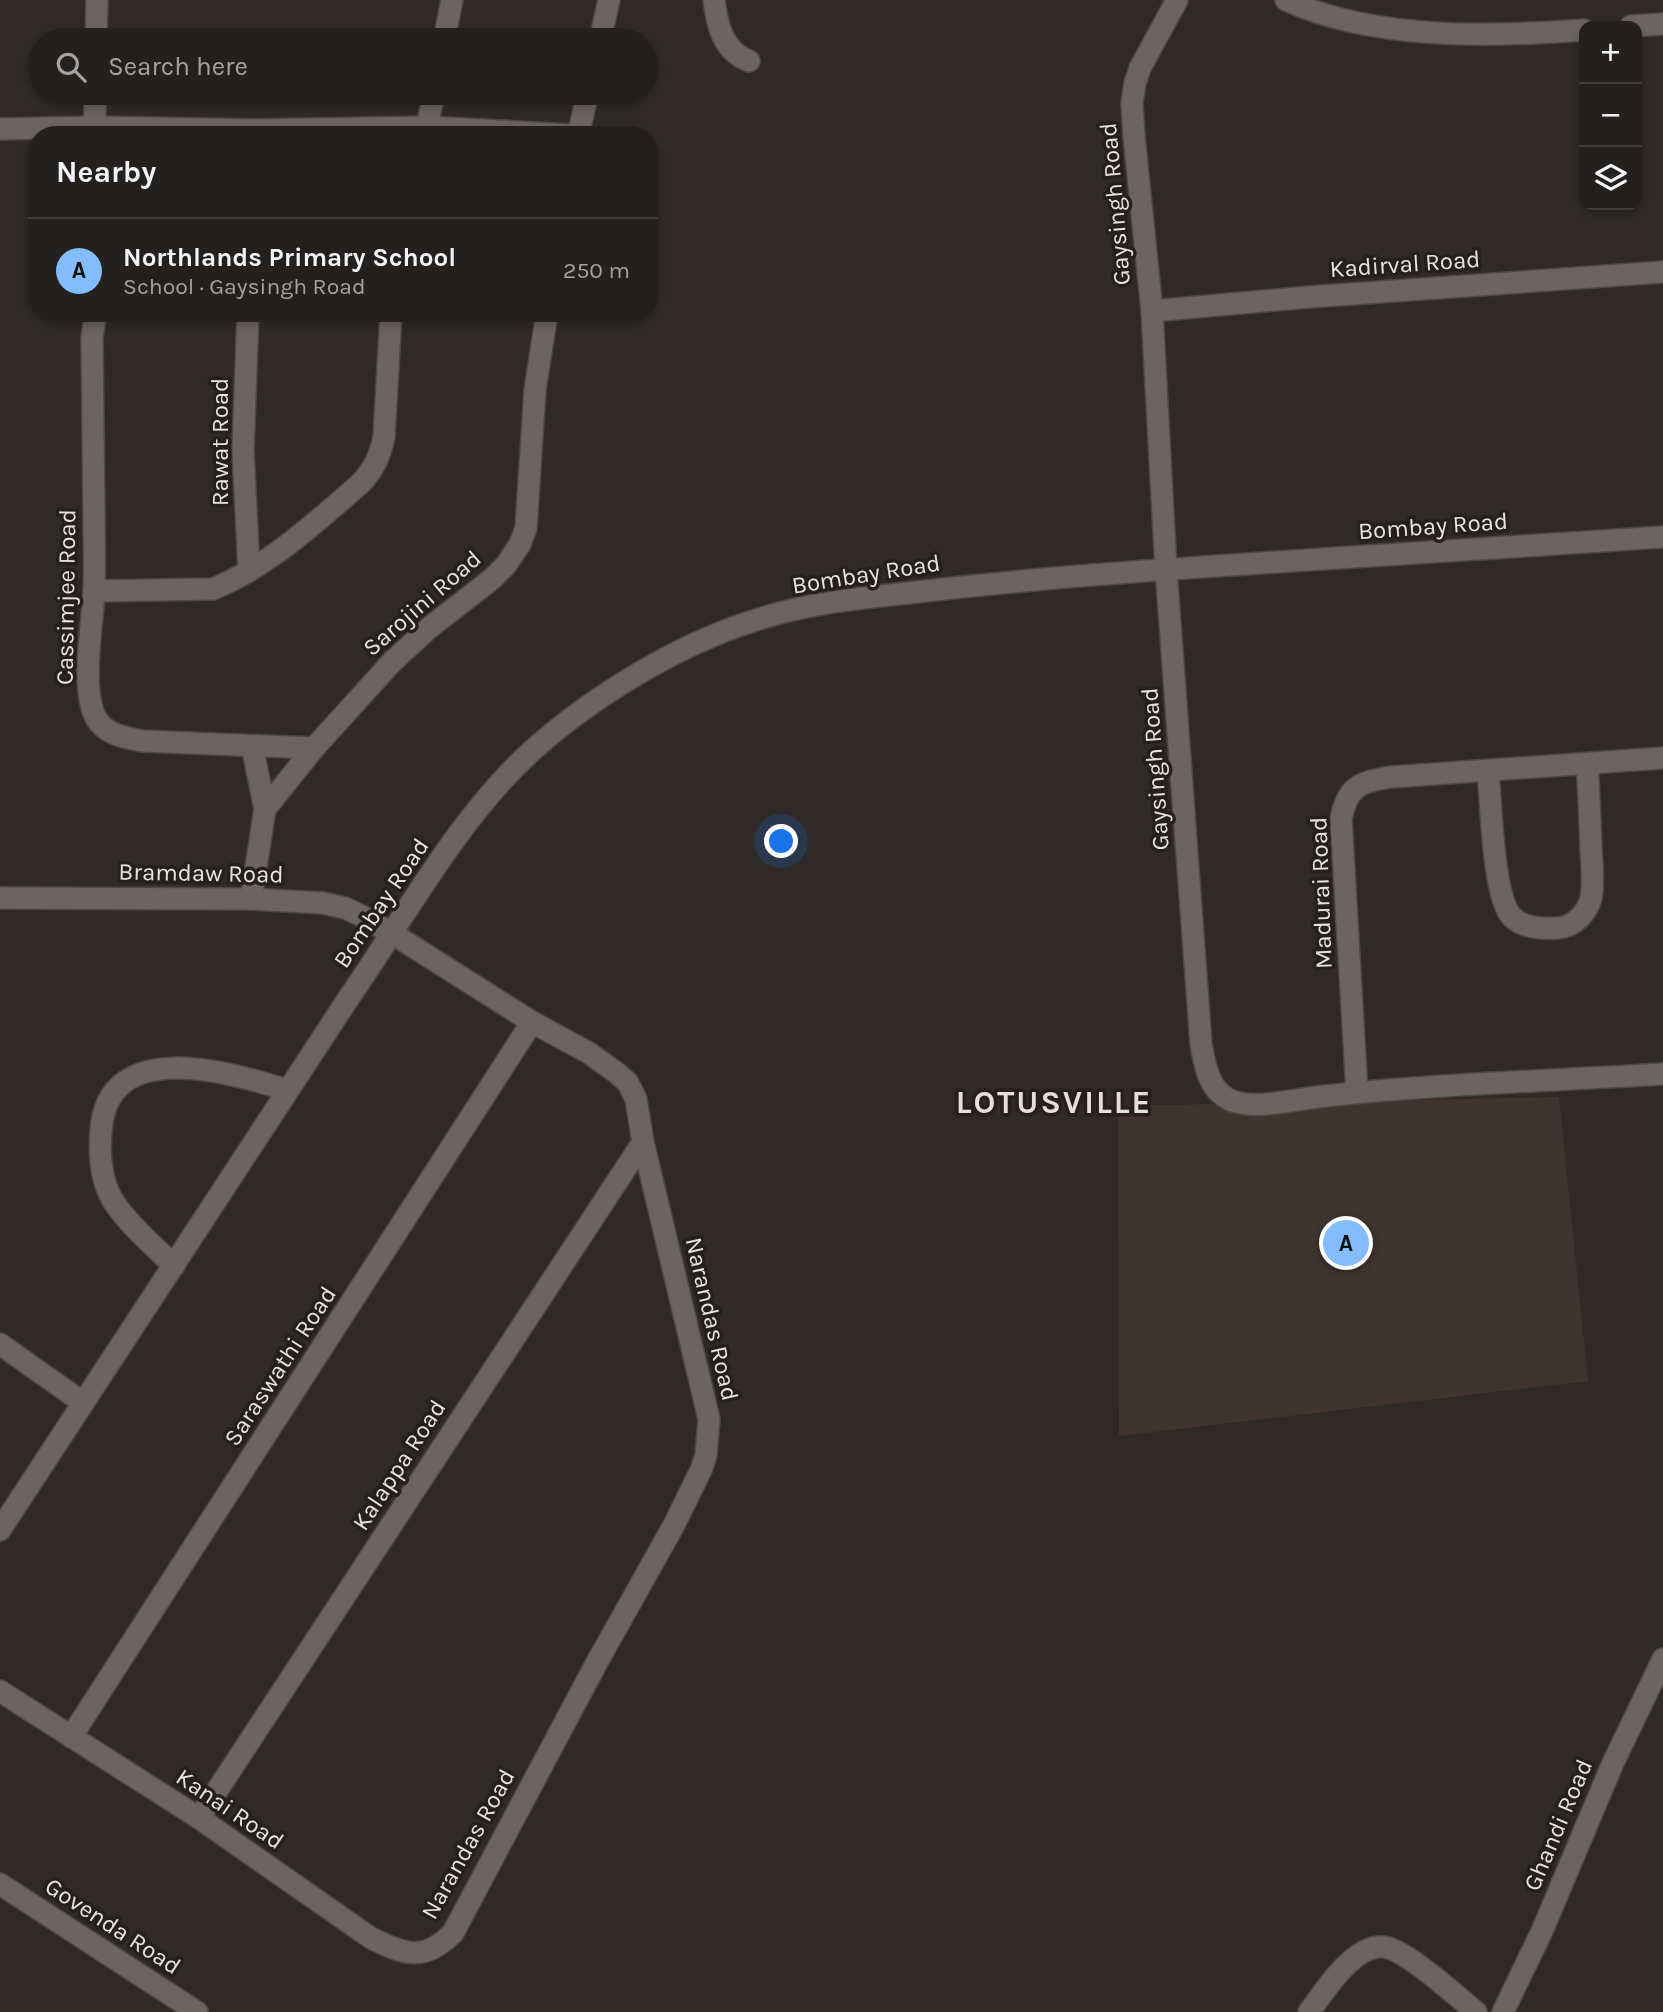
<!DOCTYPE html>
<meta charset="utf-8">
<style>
body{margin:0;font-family:Karla,sans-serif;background:#2b2826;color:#f1f3f6}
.controls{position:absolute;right:21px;top:21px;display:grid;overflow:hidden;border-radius:14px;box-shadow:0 4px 10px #0003}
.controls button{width:63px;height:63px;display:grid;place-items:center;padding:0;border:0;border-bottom:2px solid #403e3b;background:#23201d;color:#f1f3f6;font:35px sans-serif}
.you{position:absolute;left:782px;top:842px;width:24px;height:24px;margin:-18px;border:5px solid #fff;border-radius:50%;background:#1a73e8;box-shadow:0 0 0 10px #1a73e833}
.badge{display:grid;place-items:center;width:46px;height:46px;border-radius:50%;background:#82bcfa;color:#111;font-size:23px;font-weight:700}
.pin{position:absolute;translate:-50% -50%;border:4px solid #fff;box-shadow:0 2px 7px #0006}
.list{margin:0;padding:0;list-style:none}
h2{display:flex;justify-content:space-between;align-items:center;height:91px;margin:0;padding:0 28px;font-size:30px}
h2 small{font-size:23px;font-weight:400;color:#a3a3a4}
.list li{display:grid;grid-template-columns:46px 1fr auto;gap:21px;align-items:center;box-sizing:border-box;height:105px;padding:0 28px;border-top:2px solid #403e3b}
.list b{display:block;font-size:26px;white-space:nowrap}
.list p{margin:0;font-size:23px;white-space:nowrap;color:#a3a3a4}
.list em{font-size:23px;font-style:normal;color:#a3a3a4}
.icon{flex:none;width:38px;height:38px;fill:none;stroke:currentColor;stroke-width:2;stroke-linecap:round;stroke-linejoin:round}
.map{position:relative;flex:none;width:1663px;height:2012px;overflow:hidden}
.search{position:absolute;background:#23201d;box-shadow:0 4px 10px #0003;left:28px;top:28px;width:630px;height:77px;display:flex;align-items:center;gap:18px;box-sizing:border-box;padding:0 24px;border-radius:38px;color:#a3a3a4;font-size:26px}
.panel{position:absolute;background:#23201d;box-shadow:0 4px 10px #0003;left:28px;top:126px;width:630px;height:196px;border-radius:28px}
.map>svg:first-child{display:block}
.built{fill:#403430}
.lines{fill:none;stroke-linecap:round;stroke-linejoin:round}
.minor-casing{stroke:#4d4846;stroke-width:24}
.minor{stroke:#6b6462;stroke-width:21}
.labels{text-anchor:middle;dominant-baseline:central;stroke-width:7;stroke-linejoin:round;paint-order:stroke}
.street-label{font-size:24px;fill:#e7e3e1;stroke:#25201e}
.district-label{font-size:32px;font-weight:bold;letter-spacing:2px;fill:#e6dedc;stroke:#25201e}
</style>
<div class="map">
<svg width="1663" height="2012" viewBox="0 0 1663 2012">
<rect width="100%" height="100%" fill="#2f2a27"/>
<polygon class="built" points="1559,1097 1588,1381 1119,1436 1118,1106"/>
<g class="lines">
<defs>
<g id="minor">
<path d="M 714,0 C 717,25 723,51 749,61"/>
<path d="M 1177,0 L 1140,68 L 1135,83 L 1132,103 L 1134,136 L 1152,311 L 1166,569 L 1201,1044 C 1205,1065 1208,1088 1228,1099 C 1251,1111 1292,1100 1317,1097 C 1431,1084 1549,1081 1663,1074"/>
<path d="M 1286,0 C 1373,40 1490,37 1584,30"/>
<polyline points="1631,26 1663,24"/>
<polyline points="96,40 97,0"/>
<polyline points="444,40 452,0"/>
<polyline points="600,40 609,0"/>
<polyline points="95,127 95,93"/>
<polyline points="427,127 434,93"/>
<polyline points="0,129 95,127 255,130 427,127 571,135"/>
<polyline points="578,135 588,93"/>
<polyline points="1152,311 1309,297 1663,272"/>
<path d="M 96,313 L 92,337 C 93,396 93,455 94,515 C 94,540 95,565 94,590 C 93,623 80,688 96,718 C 106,735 124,737 142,741 L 314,748"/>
<polyline points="248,313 243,450 249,571"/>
<path d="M 94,591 L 213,589 C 269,566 316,522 361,483 C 374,469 380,456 384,437 L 391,313"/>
<polyline points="252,746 265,809"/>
<path d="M 1488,771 C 1491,802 1493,898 1512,917 C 1523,928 1543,929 1558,928 C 1574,927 1587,913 1591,898 C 1594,882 1592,865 1591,849 C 1590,821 1589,793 1587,764"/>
<path d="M 0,898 L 251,899 L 323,903 L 345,908 L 362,916 L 393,934 L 532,1022 L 589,1053 L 617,1073 L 628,1083 L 636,1099 L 643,1142 L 709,1419 L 706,1455 L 701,1470 L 674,1525 L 596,1664 L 453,1933 C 424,1962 405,1955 371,1938 L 199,1818 L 0,1691"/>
<polyline points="251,899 265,809 314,748 392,662 429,628 492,579 506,565 520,544 526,528 535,390 547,313"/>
<path d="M 1357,1092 L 1341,819 C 1347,787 1359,782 1391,777 L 1663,758"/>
<path d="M 174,1266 C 154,1246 131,1227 115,1204 C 101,1183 99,1155 101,1131 C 107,1036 229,1072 287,1090"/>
<polyline points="0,1344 82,1402"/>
<path d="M 0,1530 C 58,1441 117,1353 175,1263 C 234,1174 291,1085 350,996 C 407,914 459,816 534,749 C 592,697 677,645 753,621 C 800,605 850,599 899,594 C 959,587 1019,581 1079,576 C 1273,561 1468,550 1663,537"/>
<polyline points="71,1737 532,1022"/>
<polyline points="199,1818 643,1142"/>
<polyline points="0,1884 197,2012"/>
<path d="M 1309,2012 C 1324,1992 1341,1965 1363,1952 C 1369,1949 1377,1946 1384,1947 C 1405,1949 1458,1997 1476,2012"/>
<polyline points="1503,2012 1542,1931 1613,1763 1663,1659"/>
</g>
</defs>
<use href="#minor" class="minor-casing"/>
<use href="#minor" class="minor"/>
</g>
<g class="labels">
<g class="street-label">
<text transform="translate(1115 204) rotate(-95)">Gaysingh Road</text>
<text transform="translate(1405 264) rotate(-4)">Kadirval Road</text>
<text transform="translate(220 442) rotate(-90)">Rawat Road</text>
<text transform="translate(1433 526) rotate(-4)">Bombay Road</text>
<text transform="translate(866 574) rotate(-9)">Bombay Road</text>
<text transform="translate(66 597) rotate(-89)">Cassimjee Road</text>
<text transform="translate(422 603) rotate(-41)">Sarojini Road</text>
<text transform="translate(1155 769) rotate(-94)">Gaysingh Road</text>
<text transform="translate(201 873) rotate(1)">Bramdaw Road</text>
<text transform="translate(1321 893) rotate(-92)">Madurai Road</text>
<text transform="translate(381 903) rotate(-56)">Bombay Road</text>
<text transform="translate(712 1319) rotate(77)">Narandas Road</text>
<text transform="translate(280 1366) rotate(-57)">Saraswathi Road</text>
<text transform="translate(399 1465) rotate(-57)">Kalappa Road</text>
<text transform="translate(230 1809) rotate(34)">Kanai Road</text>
<text transform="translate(1558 1825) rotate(-67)">Ghandi Road</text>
<text transform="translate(468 1844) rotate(-61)">Narandas Road</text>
<text transform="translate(113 1926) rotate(33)">Govenda Road</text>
</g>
<g class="district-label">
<text x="1054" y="1102">LOTUSVILLE</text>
</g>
</g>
</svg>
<div class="controls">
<button>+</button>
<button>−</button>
<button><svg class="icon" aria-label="layers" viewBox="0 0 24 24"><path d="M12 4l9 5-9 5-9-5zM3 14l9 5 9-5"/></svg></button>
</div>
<div class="you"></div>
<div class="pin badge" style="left:1346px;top:1243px">A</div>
<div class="search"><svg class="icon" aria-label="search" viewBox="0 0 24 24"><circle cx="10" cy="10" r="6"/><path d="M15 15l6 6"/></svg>Search here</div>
<section class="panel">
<h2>Nearby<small></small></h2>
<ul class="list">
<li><span class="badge">A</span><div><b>Northlands Primary School</b><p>School · Gaysingh Road</p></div><em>250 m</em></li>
</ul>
</section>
</div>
